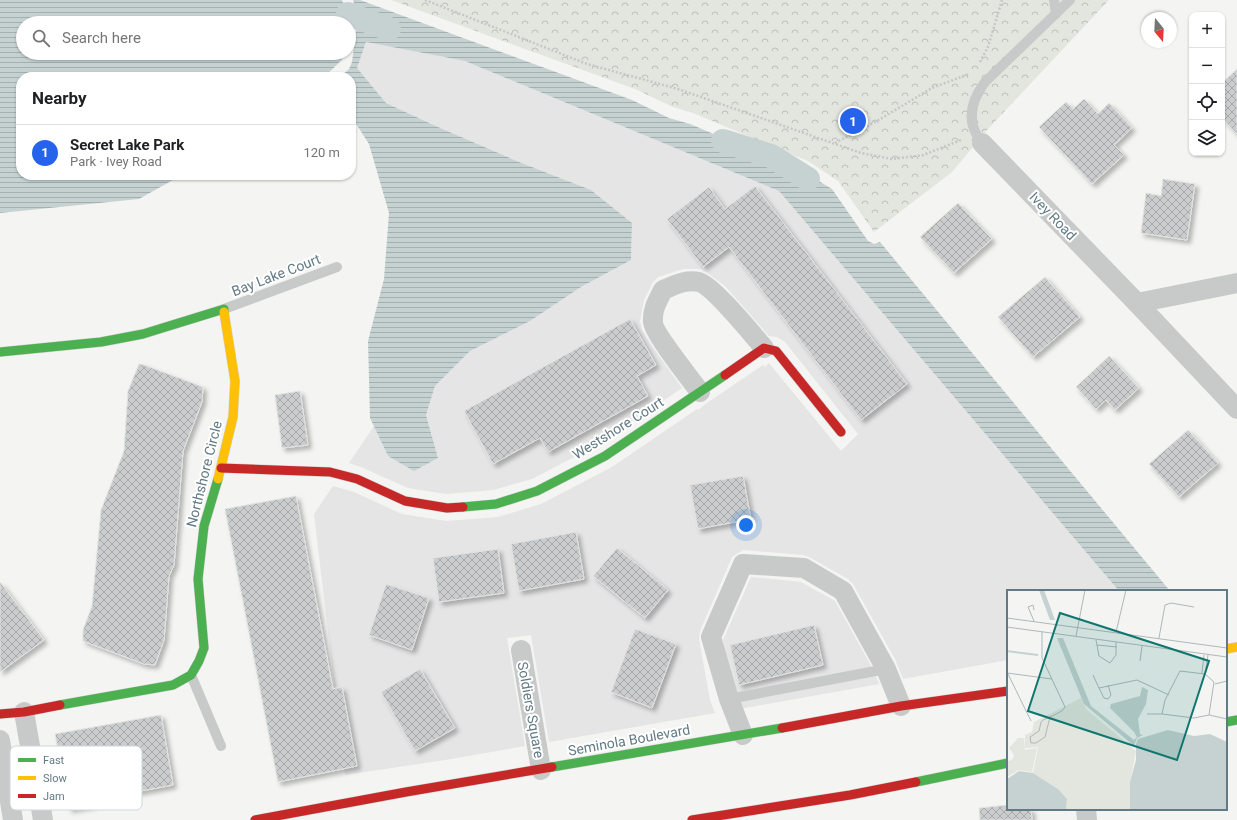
<!DOCTYPE html>
<meta charset="utf-8">
<style>
body{margin:0;font-family:Roboto,sans-serif;background:#f2f2f2;color:#202124}
.controls{position:absolute;right:12px;top:12px;display:grid;overflow:hidden;border-radius:8px;box-shadow:0 1px 3px #0004}
.controls button{width:36px;height:36px;display:grid;place-items:center;padding:0;border:0;border-bottom:1px solid #e0e0e0;background:#fff;color:#202124;font:20px sans-serif}
.compass{position:absolute;left:1141px;top:12px;width:36px;height:36px;border-radius:50%;background:#fff;box-shadow:0 1px 3px #0004;rotate:162deg}
.you{position:absolute;left:746px;top:525px;width:14px;height:14px;margin:-10px;border:3px solid #fff;border-radius:50%;background:#1a73e8;box-shadow:0 0 0 6px #1a73e833}
.badge{display:grid;place-items:center;width:26px;height:26px;border-radius:50%;background:#2563eb;color:#fff;font-size:13px;font-weight:700}
.pin{position:absolute;translate:-50% -50%;border:2px solid #fff;box-shadow:0 1px 4px #0006}
.list{margin:0;padding:0;list-style:none}
h2{display:flex;justify-content:space-between;align-items:center;height:52px;margin:0;padding:0 16px;font-size:17px}
h2 small{font-size:13px;font-weight:400;color:#757577}
.list li{display:grid;grid-template-columns:26px 1fr auto;gap:12px;align-items:center;box-sizing:border-box;height:56px;padding:0 16px;border-top:1px solid #e0e0e0}
.list b{display:block;font-size:15px;white-space:nowrap}
.list p{margin:0;font-size:13px;white-space:nowrap;color:#757577}
.list em{font-size:13px;font-style:normal;color:#757577}
.icon{flex:none;width:22px;height:22px;fill:none;stroke:currentColor;stroke-width:2;stroke-linecap:round;stroke-linejoin:round}
.map{position:relative;flex:none;width:1237px;height:820px;overflow:hidden}
.search{position:absolute;background:#fff;box-shadow:0 1px 3px #0004;left:16px;top:16px;width:340px;height:44px;display:flex;align-items:center;gap:10px;box-sizing:border-box;padding:0 14px;border-radius:22px;color:#757577;font-size:15px}
.panel{position:absolute;background:#fff;box-shadow:0 1px 3px #0004;left:16px;top:72px;width:340px;height:108px;border-radius:16px}
.map>svg:first-child{display:block}
.built{fill:#e4e5e4}
.park{fill:url(#park-crowns)}
.water{fill:url(#water-rules)}
.lines{fill:none;stroke-linecap:round;stroke-linejoin:round}
.canal{stroke:#c6d2d2;stroke-width:24}
.building{fill:url(#building-cross-hatch);stroke:#e3e3e2;filter:url(#shadow)}
.fast-casing{stroke:#d0d2d2;stroke-width:10}
.slow-casing{stroke:#d0d2d2;stroke-width:10}
.jam-casing{stroke:#d0d2d2;stroke-width:10}
.path{stroke:#c5c7c8;stroke-width:2.5;stroke-dasharray:2 2;stroke-linecap:butt}
.lane{stroke:#c8caca;stroke-width:10}
.street{stroke:#c8caca;stroke-width:20}
.fast{stroke:#4caf50;stroke-width:9}
.slow{stroke:#ffc107;stroke-width:9}
.jam{stroke:#c62828;stroke-width:9}
.labels{text-anchor:middle;dominant-baseline:central;stroke-width:4;stroke-linejoin:round;paint-order:stroke}
.street-label{font-size:14px;fill:#627a84;stroke:#fff}
.inset-river{fill:none;stroke:#c6d2d2;stroke-width:2}
.inset-road{fill:none;stroke:#adb8bc;stroke-width:1}
.view{fill:#0f766e;fill-opacity:0.15;stroke:#0f766e;stroke-width:2}
.inset-edge{fill:none;stroke:#627a84;stroke-width:2}
.key{fill:#fff;stroke:#d0d7da;stroke-width:1}
.key-label{font-size:11px;fill:#627a84}
</style>
<div class="map">
<svg width="1237" height="820" viewBox="0 0 1237 820">
<defs>
<pattern id="park-crowns" width="20" height="18" patternUnits="userSpaceOnUse"><rect width="20" height="18" fill="#e3e6df"/><path d="M2 6a3 3 0 1 1 6 0M12 15a3 3 0 1 1 6 0" fill="none" stroke="#bbbfba"/></pattern>
<pattern id="water-rules" width="6" height="5" patternUnits="userSpaceOnUse"><rect width="6" height="5" fill="#c6d2d2"/><path d="M0 2.5h6" fill="none" stroke="#a4afb0"/></pattern>
<pattern id="building-cross-hatch" width="8" height="8" patternUnits="userSpaceOnUse"><rect width="8" height="8" fill="#cacccd"/><path d="M0 0l8 8M0 8l8-8" fill="none" stroke="#a7abac"/></pattern>
<filter id="shadow"><feDropShadow dx="3.5" dy="3.5" stdDeviation="2" flood-color="#0004"/></filter>
</defs>
<rect width="100%" height="100%" fill="#f4f4f2"/>
<g class="built">
<polygon points="366,42 465,61 779,191 1119,591 1008,591 1008,660 903,679 895,659 853,584 848,579 809,557 803,555 743,550 732,557 700,631 699,639 710,700 715,713 549,742 531,635 507,638 525,746 445,760 345,775 314,514 333,486 354,492 402,514 446,521 498,517 541,504 612,467 697,409 698,410 707,403 763,365 765,367 769,363 841,451 858,434 785,342 777,337 769,336 725,286 706,272 700,269 683,269 658,277 653,282 644,300 640,321 642,330 652,346 682,388 599,444 532,479 493,490 446,494 408,488 361,467 349,463 374,426 388,456 438,458 426,415 435,386 470,351 530,321 581,287 631,260 632,223 591,190 519,162 438,127 386,103 357,68"/>
<polygon points="751,577 801,582 835,601 874,671 879,684 739,709 733,695 723,640"/>
</g>
<polygon class="park" points="391,0 1109,0 989,128 952,172 874,232 838,181 808,161 693,113 673,107 635,89"/>
<g class="water">
<polygon points="0,0 342,0 348,14 347,23 23,23 23,53 343,53 342,60 324,77 21,77 21,175 182,175 139,199 0,213"/>
<polygon points="353,0 360,0 632,100 669,118 690,124 804,172 832,189 868,241 874,244 880,242 1170,591 1119,591 779,191 465,61 366,42 357,68 386,103 438,127 519,162 591,190 632,223 631,260 581,287 530,321 470,351 435,386 426,415 438,458 414,471 388,456 370,418 368,341 384,279 389,213 369,144 351,116 351,77 340,77 349,69 352,62 358,17"/>
</g>
<g class="lines">
<g class="canal">
<polyline points="348,14 389,29"/>
<polyline points="723,141 771,156 808,179"/>
</g>
</g>
<g class="building">
<polygon points="1237,69 1237,134 1222,118 1222,83"/>
<polygon points="1084,99 1098,114 1109,103 1132,128 1114,145 1124,155 1092,184 1039,127 1066,102 1073,109"/>
<polygon points="1163,179 1195,184 1187,240 1141,233 1146,193 1161,196"/>
<polygon points="755,186 907,384 861,420 729,247 703,267 667,219 709,187 725,209"/>
<polygon points="958,203 992,239 954,273 920,237"/>
<polygon points="1045,277 1080,317 1033,357 998,317"/>
<polygon points="630,319 656,365 637,376 648,396 548,452 540,438 493,464 464,411"/>
<polygon points="1109,356 1139,388 1115,410 1106,400 1096,409 1076,387"/>
<polygon points="139,364 144,365 203,387 202,402 183,451 174,565 169,576 164,640 155,665 144,664 83,641 83,630 92,606 101,510 124,451 128,391"/>
<polygon points="300,391 308,445 282,448 275,395"/>
<polygon points="1188,430 1218,463 1179,497 1149,464"/>
<polygon points="743,476 751,519 698,529 690,485"/>
<polygon points="296,496 333,689 342,687 357,766 278,782 225,509"/>
<polygon points="576,532 584,579 519,591 511,544"/>
<polygon points="617,548 668,590 645,618 593,576"/>
<polygon points="498,549 504,593 439,602 433,558"/>
<polygon points="0,582 44,640 0,672"/>
<polygon points="386,584 429,598 412,650 369,635"/>
<polygon points="814,625 823,665 739,685 730,645"/>
<polygon points="635,629 676,644 652,708 611,692"/>
<polygon points="420,669 455,728 415,751 381,692"/>
<polygon points="161,715 173,785 114,796 112,783 89,788 92,805 69,809 55,734"/>
<polygon points="1008,805 1008,809 1031,809 1032,820 980,820 979,808"/>
</g>
<g class="lines">
<defs>
<g id="fast">
<polyline points="0,352 101,342 143,334 224,309 224,312"/>
<polyline points="463,507 496,504 537,491 605,456 725,375"/>
<polyline points="60,705 173,685 191,675 199,661 204,648 198,579 204,526 218,479"/>
<polyline points="1226,722 1237,720"/>
<polyline points="552,767 782,728"/>
<polyline points="916,782 1008,763"/>
</g>
<g id="slow">
<polyline points="218,479 233,417 235,381 224,312"/>
<polyline points="1226,649 1237,647"/>
</g>
<g id="jam">
<polyline points="725,375 764,348 776,351 841,432"/>
<polyline points="221,468 330,472 357,479 405,501 447,508 463,507"/>
<polyline points="0,714 24,712 60,705"/>
<polyline points="782,728 901,706 1008,691"/>
<polyline points="255,820 406,792 552,767"/>
<polyline points="692,820 850,795 916,782"/>
</g>
</defs>
<use href="#fast" class="fast-casing"/>
<use href="#slow" class="slow-casing"/>
<use href="#jam" class="jam-casing"/>
<g class="path">
<polyline points="425,0 587,64 678,89 861,153 892,159 923,155 946,146 961,140"/>
<polyline points="980,62 988,47 1002,0"/>
<polyline points="835,143 877,121 932,88 969,74"/>
</g>
<g class="lane">
<polyline points="1054,0 1056,14"/>
<path d="M 982,143 C 966,123 970,102 985,82 L 1070,0"/>
<polyline points="224,309 337,267"/>
<polyline points="191,675 221,746"/>
<polyline points="729,699 886,669"/>
</g>
<g class="street">
<polyline points="982,143 1137,303 1237,409"/>
<polyline points="1137,303 1237,283"/>
<path d="M 700,392 C 691,380 653,332 653,322 C 652,309 658,300 663,290 C 675,285 686,279 699,282 C 713,286 753,335 764,348"/>
<polyline points="521,650 541,770"/>
<polyline points="24,712 43,820"/>
<polyline points="743,735 729,699 711,637 743,564 804,568 843,591 886,669 901,706"/>
<polyline points="0,740 13,820"/>
<polyline points="1086,809 1087,820"/>
</g>
<use href="#fast" class="fast"/>
<use href="#slow" class="slow"/>
<use href="#jam" class="jam"/>
</g>
<g class="labels">
<g class="street-label">
<text transform="translate(1053 216) rotate(46)">Ivey Road</text>
<text transform="translate(276 275) rotate(-21)">Bay Lake Court</text>
<text transform="translate(618 428) rotate(-32)">Westshore Court</text>
<text transform="translate(204 474) rotate(-76)">Northshore Circle</text>
<text transform="translate(531 710) rotate(80)">Soldiers Square</text>
<text transform="translate(629 740) rotate(-10)">Seminola Boulevard</text>
</g>
</g>
<g transform="translate(1007 590)">
<rect width="220" height="220" fill="#f4f4f2"/>
<path d="M 11,148 L 17,148 L 18,160 L 30,158 L 25,182 L 12,180 L 0,187 L 0,171 L 5,170 L 7,165 L 2,158 Z" fill="#e3e6df"/>
<path d="M 74,108 L 79,119 L 129,161 L 123,193 L 123,220 L 59,220 L 60,209 L 51,199 L 26,183 L 31,157 L 18,158 L 18,145 L 25,142 L 27,132 Z" fill="#e3e6df"/>
<path d="M 32,0 L 37,0 L 48,30 L 43,30 ZM 50,48 L 56,48 L 84,116 L 127,150 L 130,147 L 127,142 L 103,118 L 104,114 L 133,106 L 135,97 L 141,100 L 139,114 L 131,129 L 133,144 L 136,145 L 130,148 L 127,156 L 77,114 ZM 161,140 L 187,146 L 203,144 L 220,152 L 220,220 L 123,220 L 123,192 L 129,170 L 129,154 L 131,149 ZM 12,181 L 26,183 L 51,199 L 60,209 L 59,220 L 0,220 L 0,189 Z" fill="#c6d2d2"/>
<path class="inset-river" d="M 0,61 L 31,65"/>
<path class="inset-road" d="M 0,28 L 220,58M 27,31 L 21,17 L 26,15 L 27,20M 0,37 L 220,67M 35,42 L 35,68 L 58,117 L 55,121 L 43,127 L 36,130 L 34,132 L 32,141 L 23,147 L 24,153 L 29,153 L 38,147 L 43,127M 109,42 L 119,0M 69,46 L 78,0M 152,48 L 158,15 L 164,13 L 187,17M 89,50 L 92,66 L 103,73 L 109,65 L 109,52M 90,55 L 110,57M 133,71 L 135,56M 173,81 L 198,84 L 207,92 L 202,125 L 187,128 L 155,124 L 158,110 ZM 0,83 L 45,89M 195,83 L 197,65M 1,84 L 24,131M 198,84 L 201,65M 86,85 L 92,98 L 130,90 L 162,105M 208,94 L 220,91M 92,98 L 97,108 L 101,109 L 104,105 L 101,95M 140,124 L 155,124M 202,125 L 220,129"/>
<path class="view" d="M 53,23 L 202,71 L 170,170 L 21,121 Z"/>
<rect width="220" height="220" class="inset-edge"/>
</g>
<rect x="10" y="746" width="132" height="64" rx="6" class="key"/>
<rect x="18" y="758" width="18" height="4" fill="#4caf50"/>
<rect x="18" y="776" width="18" height="4" fill="#ffc107"/>
<rect x="18" y="794" width="18" height="4" fill="#c62828"/>
<g class="key-label">
<text x="43" y="764">Fast</text>
<text x="43" y="782">Slow</text>
<text x="43" y="800">Jam</text>
</g>
</svg>
<div class="controls">
<button>+</button>
<button>−</button>
<button><svg class="icon" aria-label="locate" viewBox="0 0 24 24"><circle cx="12" cy="12" r="6"/><path d="M12 2v4M12 18v4M2 12h4M18 12h4"/></svg></button>
<button><svg class="icon" aria-label="layers" viewBox="0 0 24 24"><path d="M12 4l9 5-9 5-9-5zM3 14l9 5 9-5"/></svg></button>
</div>
<svg class="compass" viewBox="-18 -18 36 36"><path d="M0-13l5 13h-10z" fill="#e53935"/><path d="M0 13l5-13h-10z" fill="#757577"/></svg>
<div class="you"></div>
<div class="pin badge" style="left:853px;top:121px">1</div>
<div class="search"><svg class="icon" aria-label="search" viewBox="0 0 24 24"><circle cx="10" cy="10" r="6"/><path d="M15 15l6 6"/></svg>Search here</div>
<section class="panel">
<h2>Nearby<small></small></h2>
<ul class="list">
<li><span class="badge">1</span><div><b>Secret Lake Park</b><p>Park · Ivey Road</p></div><em>120 m</em></li>
</ul>
</section>
</div>
